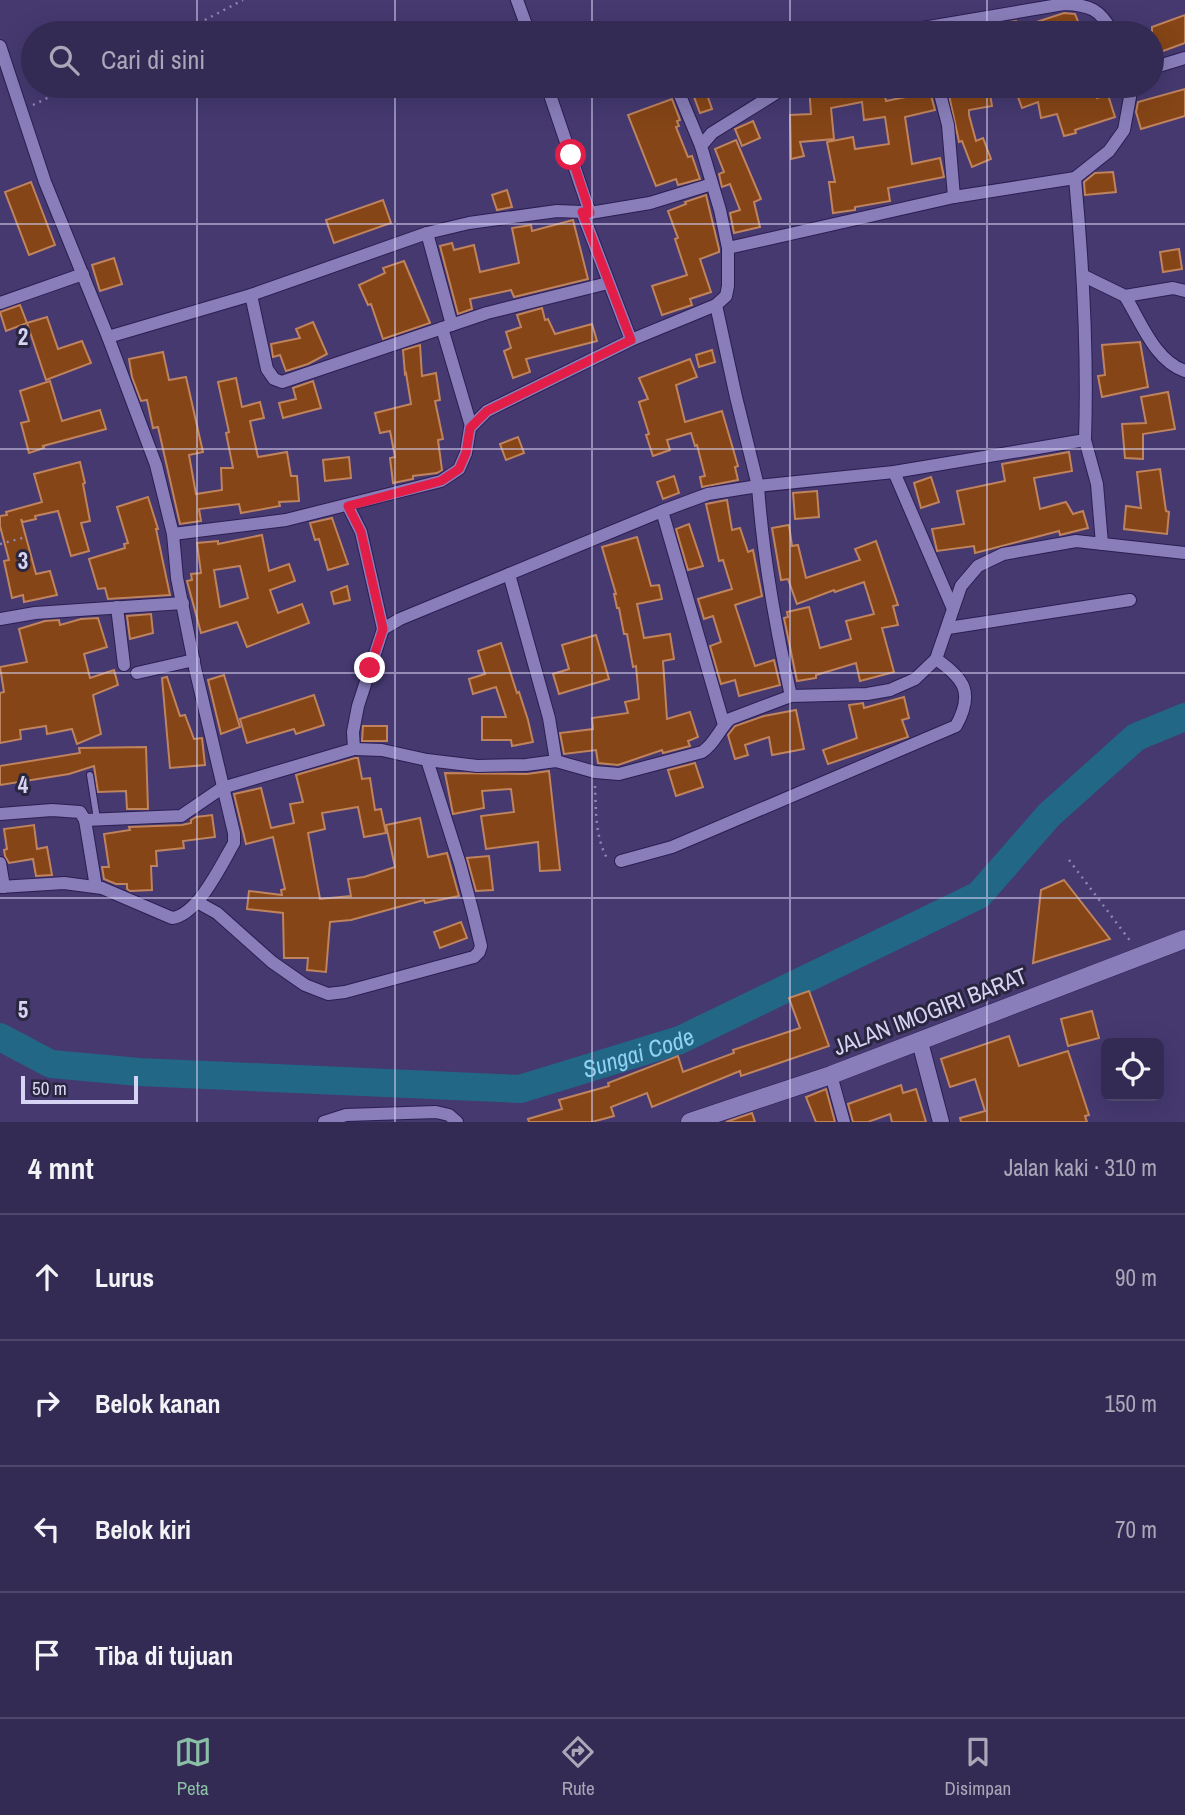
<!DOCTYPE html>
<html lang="id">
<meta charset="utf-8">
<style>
body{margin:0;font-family:"Archivo Narrow",sans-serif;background:#3c335a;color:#f1f3f6}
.controls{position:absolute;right:21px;bottom:21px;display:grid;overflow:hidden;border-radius:10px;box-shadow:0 7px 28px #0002}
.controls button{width:63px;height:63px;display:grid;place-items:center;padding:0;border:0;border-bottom:2px solid #4e476b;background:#342b54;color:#f1f3f6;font:35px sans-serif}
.scale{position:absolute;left:21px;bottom:18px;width:117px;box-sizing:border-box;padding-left:7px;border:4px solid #d7d3f4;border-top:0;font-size:19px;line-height:24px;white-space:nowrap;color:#d7d3f4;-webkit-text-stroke:5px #2a263f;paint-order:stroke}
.stop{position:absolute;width:21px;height:21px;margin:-16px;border:5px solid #e11d48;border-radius:50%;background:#fff}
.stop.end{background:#e11d48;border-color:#fff;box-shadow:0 2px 7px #0008}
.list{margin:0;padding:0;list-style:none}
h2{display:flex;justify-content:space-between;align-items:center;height:91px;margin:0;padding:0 28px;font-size:30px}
h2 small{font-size:23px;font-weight:400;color:#a9a7b8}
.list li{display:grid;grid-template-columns:46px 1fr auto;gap:21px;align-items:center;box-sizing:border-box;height:126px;padding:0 28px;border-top:2px solid #4e476b}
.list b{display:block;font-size:26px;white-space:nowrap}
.list em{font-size:23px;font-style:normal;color:#a9a7b8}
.icon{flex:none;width:38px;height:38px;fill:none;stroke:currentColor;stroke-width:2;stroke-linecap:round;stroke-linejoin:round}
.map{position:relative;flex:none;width:1185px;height:1122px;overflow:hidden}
.search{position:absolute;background:#342b54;box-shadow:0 7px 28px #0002;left:21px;right:21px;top:21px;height:77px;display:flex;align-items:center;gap:18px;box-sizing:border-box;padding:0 24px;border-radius:38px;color:#a9a7b8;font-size:26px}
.sheet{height:595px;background:#342b54}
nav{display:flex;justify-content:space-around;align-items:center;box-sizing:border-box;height:98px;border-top:2px solid #4e476b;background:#342b54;font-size:19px;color:#a9a7b8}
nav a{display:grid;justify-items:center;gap:4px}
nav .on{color:#8abfa5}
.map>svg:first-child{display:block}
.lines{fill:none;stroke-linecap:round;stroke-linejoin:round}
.river{stroke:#226786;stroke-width:28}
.building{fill:#854516;stroke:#bf835e;stroke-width:2;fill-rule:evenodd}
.service-casing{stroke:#2c1e52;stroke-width:8}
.minor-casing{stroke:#2c1e52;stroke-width:14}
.tertiary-casing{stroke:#2c1e52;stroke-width:18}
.secondary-casing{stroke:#2c1e52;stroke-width:19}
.path{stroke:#8e86b2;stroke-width:2.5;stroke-dasharray:2 5;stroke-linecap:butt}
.service{stroke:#897eba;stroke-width:6}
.minor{stroke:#897eba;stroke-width:12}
.tertiary{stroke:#897eba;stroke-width:16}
.secondary{stroke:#897eba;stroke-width:18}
.route{stroke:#e11d48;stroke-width:9}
.grid{fill:none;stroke:#d7d3f4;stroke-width:2;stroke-opacity:0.55}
.labels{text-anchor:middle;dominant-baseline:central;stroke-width:6;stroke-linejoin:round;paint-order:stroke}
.street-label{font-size:23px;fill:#d7d3f4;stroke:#2a263f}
.water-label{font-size:24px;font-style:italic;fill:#91d1f3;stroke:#2a263f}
.grid-label{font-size:23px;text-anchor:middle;font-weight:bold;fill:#d7d3f4;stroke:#2a263f;stroke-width:6;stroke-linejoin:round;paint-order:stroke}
</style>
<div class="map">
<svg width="1185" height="1122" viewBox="0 0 1185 1122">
<rect width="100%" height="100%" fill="#453970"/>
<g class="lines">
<path class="river" id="s1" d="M 0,1037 L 51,1064 L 139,1072 L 520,1089 L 680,1040 L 979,895 L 1049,815 L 1136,737 L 1185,717"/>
</g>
<g class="building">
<polygon points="1064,13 1075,14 1081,29 1068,33 980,33 979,31 1002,23 1016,21 1018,28"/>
<polygon points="1185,15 1185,43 1152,55 1152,27"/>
<polygon points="690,86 704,86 712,109 700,113"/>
<polygon points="809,86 883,86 886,101 930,92 935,110 905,117 912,164 940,158 944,177 888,188 890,201 855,207 855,210 833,213 829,182 835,182 827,142 853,137 855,149 889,144 885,117 864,120 862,102 831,108 834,139 800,142 804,156 791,159 790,115 811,114"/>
<polygon points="947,86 960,86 963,95 989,89 992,106 969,110 969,115 976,141 983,138 991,159 972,167 962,141 959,142 958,137"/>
<polygon points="1014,86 1061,86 1062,91 1082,86 1094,86 1097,98 1108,95 1115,117 1075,130 1076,133 1064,136 1057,114 1041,118 1038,102 1022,108"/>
<polygon points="1185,89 1185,116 1141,129 1136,112 1138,102"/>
<polygon points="672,99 680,120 677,121 679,126 676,127 688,157 692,156 700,179 678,185 676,179 656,186 628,115"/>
<polygon points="753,121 760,138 742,146 735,129"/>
<polygon points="736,140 761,199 754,202 760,227 734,233 730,213 740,210 730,184 722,187 719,174 724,172 715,149"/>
<polygon points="1113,172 1116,192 1085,195 1084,182 1095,173"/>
<polygon points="31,182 55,245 29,255 5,192"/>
<polygon points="507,190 512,207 497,210 492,195"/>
<polygon points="706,195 719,249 719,252 700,259 711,292 690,299 692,305 662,315 652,286 687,275 675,239 678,238 668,211 686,204 685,202"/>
<polygon points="383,200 391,223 334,243 326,220"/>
<polygon points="573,220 588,279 514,297 511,290 470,299 472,309 458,314 440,246 452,243 454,250 474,245 480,272 519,263 512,228 531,225 532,231"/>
<polygon points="1179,249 1182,269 1163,272 1160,252"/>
<polygon points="114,258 122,284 100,291 92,265"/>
<polygon points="404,261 430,323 383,339 371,304 368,305 359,285 385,273 383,268"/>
<polygon points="20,305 27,323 6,331 0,312"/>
<polygon points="542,308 545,320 548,319 555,334 592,324 597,341 526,359 530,372 513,378 504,351 511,348 506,332 521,327 517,315"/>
<polygon points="47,317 58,349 82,341 91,363 46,380 27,323"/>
<polygon points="313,322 327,354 308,364 286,371 280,355 273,357 271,344 300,338 296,329"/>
<polygon points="1140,342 1148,387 1102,397 1098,376 1105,375 1102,345"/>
<polygon points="420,345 422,376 436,373 440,400 435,401 443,439 438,440 442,470 437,473 413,476 413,479 393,483 390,458 395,457 390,431 380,433 375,413 411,404 406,373 405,374 403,350"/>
<polygon points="712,350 715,362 699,367 696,355"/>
<polygon points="163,352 169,380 186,377 203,452 189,455 196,494 222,490 221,468 233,468 226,433 229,432 218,382 236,378 242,407 260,402 264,418 250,421 258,457 287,452 291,476 297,476 299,501 279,502 280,506 241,513 239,504 199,509 201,521 180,524 158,427 153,428 147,400 141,401 132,377 129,359"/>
<polygon points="690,359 697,377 676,385 685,422 722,411 738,466 735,467 738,480 702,487 700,477 705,476 697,445 695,446 691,433 667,440 670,450 653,456 646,435 649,434 639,402 648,399 639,378"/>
<polygon points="50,381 62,421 100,410 106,429 43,446 44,448 29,453 21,423 29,421 20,391"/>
<polygon points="313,381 321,408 283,418 279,403 296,399 293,388"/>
<polygon points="1168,392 1175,429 1143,434 1143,459 1125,458 1122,424 1146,423 1141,397"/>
<polygon points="518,437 524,453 506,460 500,444"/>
<polygon points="1069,452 1072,471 1034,478 1040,509 1066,502 1073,514 1083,511 1088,528 1060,535 1059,531 975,553 974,546 937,551 932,529 964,524 957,491 1005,481 1002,464"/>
<polygon points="349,457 351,478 325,481 323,460"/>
<polygon points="80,462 85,483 83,484 90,521 81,523 89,551 71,556 58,511 35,516 36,519 23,522 21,519 36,574 50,571 57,595 24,602 23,595 12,598 4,561 9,560 0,526 0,516 7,515 6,512 42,502 34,474"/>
<polygon points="1160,469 1166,511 1169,512 1167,534 1124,529 1126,506 1141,508 1137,472"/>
<polygon points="674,476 679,493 663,499 657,482"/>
<polygon points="931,477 939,502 921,508 914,483"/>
<polygon points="817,491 819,517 795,519 793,493"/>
<polygon points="148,497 158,529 156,529 170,595 108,599 105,588 98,589 89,559 125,548 124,544 128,543 117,507"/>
<polygon points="727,500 732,530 740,528 748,552 753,550 762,596 735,605 755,666 774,660 780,685 739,696 735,680 721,684 710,646 721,642 713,616 704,619 698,599 732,589 723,560 719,561 706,504"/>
<polygon points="332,518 348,564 328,570 319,539 315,540 310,523"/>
<polygon points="689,524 703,566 688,570 676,529"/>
<polygon points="789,525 792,546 798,545 806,578 860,560 855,549 876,541 898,605 893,606 898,625 882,628 894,672 860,681 856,663 816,675 816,678 797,681 784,618 788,617 787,612 809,607 820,648 851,639 846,621 874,614 864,582 835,592 834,590 797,604 788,579 781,580 772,528"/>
<path d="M 262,535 L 269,571 L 289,564 L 295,581 L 270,590 L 278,613 L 302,604 L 309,623 L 247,647 L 237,622 L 201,633 L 187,581 L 192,580 L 191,574 L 201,573 L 197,543 L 218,541 L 218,544 ZM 240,566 L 248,598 L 220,607 L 214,570 Z"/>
<polygon points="637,537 651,586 659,585 662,599 637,604 644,638 670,634 674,659 663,661 667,719 690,712 698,737 688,741 690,746 663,753 662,750 618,765 598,763 596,750 564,754 560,733 593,729 592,718 628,713 625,702 639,699 636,666 633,667 627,634 624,634 619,608 617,608 614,594 616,594 602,547"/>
<polygon points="347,586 350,600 334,604 331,592"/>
<polygon points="151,614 153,633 130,639 127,616"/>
<polygon points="98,618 107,647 84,654 90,678 114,670 118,685 93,695 101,734 77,744 72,729 47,734 46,726 20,730 21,739 0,743 0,693 4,692 0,667 27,662 19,629 45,621 59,620 60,625 81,619"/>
<polygon points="596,635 609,679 559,694 553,674 569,669 562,645"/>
<polygon points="501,643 517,693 519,692 528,720 533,742 512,746 511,740 482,740 482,717 506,717 496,687 473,694 469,679 485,674 478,651"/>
<polygon points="224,675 240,727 221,734 208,680"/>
<polygon points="167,677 180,716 185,715 194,739 202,738 205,765 170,768 162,678"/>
<polygon points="314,695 324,725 296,734 294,729 247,743 240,719"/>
<polygon points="904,697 909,718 902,720 908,737 828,764 823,750 857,738 849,705 863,703 864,708"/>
<polygon points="796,710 804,749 772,755 769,737 745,745 748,755 735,759 728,735 735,726 764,716"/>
<polygon points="363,726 387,726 387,741 362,741"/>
<polygon points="146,747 148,809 127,809 126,791 98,792 94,766 69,774 0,785 0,766 80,753 79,748"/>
<polygon points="355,758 358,758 362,779 370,778 375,810 381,809 386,833 364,837 358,807 322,813 325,829 308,833 320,899 351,896 348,879 364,877 395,867 386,825 420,818 428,857 447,853 459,896 425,903 424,900 351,920 330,922 326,972 307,970 308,958 284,958 283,913 247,909 249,891 282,895 281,890 285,889 273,837 246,844 234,794 261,788 271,828 294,823 290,804 303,802 296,775"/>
<polygon points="695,763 703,787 676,796 668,770"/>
<polygon points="549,771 560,870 540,871 538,842 486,849 481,816 514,812 511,789 482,791 484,808 453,814 445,773 527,774"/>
<polygon points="212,815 215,837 183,841 184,848 156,851 157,866 151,866 152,890 130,891 127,889 127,884 116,884 104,879 102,867 109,867 104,834 130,830 129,827 182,825 191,823 191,820 196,817"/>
<polygon points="34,825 37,849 47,847 52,875 36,876 33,859 9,863 5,856 4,850 7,849 4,829"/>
<polygon points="489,856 493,890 476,891 467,858"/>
<polygon points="1064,880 1110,939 1033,963 1041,890"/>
<polygon points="461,922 467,938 440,948 434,932"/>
<polygon points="809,991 829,1046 741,1076 740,1071 652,1107 647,1093 611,1107 614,1116 592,1122 529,1122 528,1119 562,1109 559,1100 609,1086 608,1083 678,1056 683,1072 734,1053 733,1050 800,1028 789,998"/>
<polygon points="1092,1011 1099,1038 1068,1046 1061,1019"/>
<polygon points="1009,1036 1019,1066 1068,1051 1089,1115 1085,1116 1087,1122 961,1122 960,1118 985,1111 975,1079 950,1087 941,1059"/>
<polygon points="901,1085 903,1093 916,1089 926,1122 892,1122 890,1114 868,1122 853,1122 848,1104"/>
<polygon points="826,1089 835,1122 816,1122 806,1097"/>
<polygon points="752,1113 755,1122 726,1122"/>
</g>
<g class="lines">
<defs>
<polyline id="service" points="90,775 97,819"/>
<g id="minor">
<polyline points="517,0 529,33"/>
<path d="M 907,33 L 923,28 L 1064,4 C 1090,5 1100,9 1113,33"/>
<path d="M 0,46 L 45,182 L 108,337 L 156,465 L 173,534 L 177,578 L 195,668 L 234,833 L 234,843 C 221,865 198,915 172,918 L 102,888 L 64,883 L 0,887"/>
<polyline points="1152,68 1185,58"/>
<polyline points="547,86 590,213"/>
<polyline points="676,86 701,146"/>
<polyline points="938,86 948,125 954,197"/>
<polyline points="583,212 590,213 650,203 712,184"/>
<polyline points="427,233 452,325"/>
<polyline points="728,248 720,210 701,146 712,133 781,90 784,86"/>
<polyline points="1084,276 1125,296 1173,288 1185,291"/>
<polyline points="251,295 267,369 274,379 282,382 487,313 608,283"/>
<path d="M 1125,296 C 1141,322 1155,361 1185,371"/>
<polyline points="0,303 83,274"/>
<path d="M 716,305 L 736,397 L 758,486 L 894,472 L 1085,440 C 1088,352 1083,265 1075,178"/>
<polyline points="442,328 471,426"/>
<polyline points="108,337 251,295 427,233 469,223 557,211 582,212 631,340"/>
<polyline points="1085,440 1097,484 1102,544"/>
<polyline points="894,472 953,609"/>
<polyline points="348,506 361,532 383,629 358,706 353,732 354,749 382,750 427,760 477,766 526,765 556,761 549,718 509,574"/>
<polyline points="662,511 724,725"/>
<polyline points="173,534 286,520 441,481 459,469 466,453 470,428 487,411 631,340 716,305 726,296 728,286 728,248 954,197 1075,178 1109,151 1124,130 1130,97 1130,86"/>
<polyline points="117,607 124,665"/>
<polyline points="0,619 35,613 183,603"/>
<polyline points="948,628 1130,600"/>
<path d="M 383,629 L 400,619 L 662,511 L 708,494 L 758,486 C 763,558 775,625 791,696"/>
<polyline points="137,673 194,660"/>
<path d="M 556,761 L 595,772 L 619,774 L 702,752 C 715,744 719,729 730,719 L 791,696 L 867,694 L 890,690 L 915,679 L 936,659 L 961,586 L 978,566 L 1003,554 L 1076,541 L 1185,553"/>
<polyline points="0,814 52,810 80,812 85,820 96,887"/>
<polyline points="85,820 181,816 222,788 354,749"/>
<path d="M 621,861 L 672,847 L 956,726 C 974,693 965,679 936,659"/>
<polyline points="0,863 4,887"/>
<polyline points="197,902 217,913 272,962 305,985 328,994 345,992 474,957 479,952 481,946 473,913 460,864 427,760"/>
<polyline points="831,1075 844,1122"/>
<polyline points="324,1122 346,1115 436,1112 449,1115 457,1122"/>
</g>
<polyline id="tertiary" points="920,1042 941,1122"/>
<polyline id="secondary" points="690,1122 831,1075 1185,939"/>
</defs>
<use href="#service" class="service-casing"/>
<use href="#minor" class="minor-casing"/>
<use href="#tertiary" class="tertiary-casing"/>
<use href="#secondary" class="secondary-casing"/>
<g class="path">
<polyline points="180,33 243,0"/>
<polyline points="33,105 72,86"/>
<polyline points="0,544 26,537"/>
<path d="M 595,786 C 596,809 595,837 607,858"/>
<polyline points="1069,860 1131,942"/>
</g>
<use href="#service" class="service"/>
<use href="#minor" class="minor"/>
<use href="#tertiary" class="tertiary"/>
<use href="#secondary" class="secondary"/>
</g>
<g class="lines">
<polyline class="route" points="370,668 383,629 361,532 348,506 441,481 459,469 466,453 470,428 487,411 631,340 582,212 590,213 571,155"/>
</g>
<path class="grid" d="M 197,0 L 197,33M 395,0 L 395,33M 592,0 L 592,33M 790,0 L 790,33M 987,0 L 987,33M 197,86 L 197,1122M 395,86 L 395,1122M 592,86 L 592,1122M 790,86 L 790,1122M 987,86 L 987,1122M 0,224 L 1185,224M 0,449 L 1185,449M 0,673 L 1185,673M 0,898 L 1185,898"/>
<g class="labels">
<g class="street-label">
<text transform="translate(930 1011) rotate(-21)">JALAN IMOGIRI BARAT</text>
</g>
<g class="water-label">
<text stroke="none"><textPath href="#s1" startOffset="651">Sungai Code</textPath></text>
</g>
</g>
<g class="grid-label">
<text x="23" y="345">2</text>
<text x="23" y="569">3</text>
<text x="23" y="793">4</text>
<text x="23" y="1018">5</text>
</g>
</svg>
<div class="controls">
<button><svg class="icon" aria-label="locate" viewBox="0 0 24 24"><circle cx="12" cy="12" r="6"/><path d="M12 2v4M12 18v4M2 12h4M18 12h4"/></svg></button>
</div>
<div class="scale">50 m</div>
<div class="stop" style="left:571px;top:155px"></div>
<div class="stop end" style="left:370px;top:668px"></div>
<div class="search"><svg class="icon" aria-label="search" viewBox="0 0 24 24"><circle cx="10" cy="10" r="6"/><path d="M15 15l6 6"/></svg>Cari di sini</div>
</div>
<section class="sheet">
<h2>4 mnt<small>Jalan kaki · 310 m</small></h2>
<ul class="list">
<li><svg class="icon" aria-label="ahead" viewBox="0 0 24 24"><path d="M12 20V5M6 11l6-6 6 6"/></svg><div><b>Lurus</b></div><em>90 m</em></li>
<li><svg class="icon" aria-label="right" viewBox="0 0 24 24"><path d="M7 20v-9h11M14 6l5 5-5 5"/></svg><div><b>Belok kanan</b></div><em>150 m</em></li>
<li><svg class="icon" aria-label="left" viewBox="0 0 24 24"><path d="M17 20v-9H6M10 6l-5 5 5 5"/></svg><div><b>Belok kiri</b></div><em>70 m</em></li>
<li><svg class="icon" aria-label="arrive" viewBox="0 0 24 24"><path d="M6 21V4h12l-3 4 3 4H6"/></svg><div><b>Tiba di tujuan</b></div></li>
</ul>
</section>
<nav>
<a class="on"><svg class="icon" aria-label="map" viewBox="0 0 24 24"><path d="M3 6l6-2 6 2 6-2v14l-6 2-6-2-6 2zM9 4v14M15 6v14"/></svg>Peta</a>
<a><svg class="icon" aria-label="directions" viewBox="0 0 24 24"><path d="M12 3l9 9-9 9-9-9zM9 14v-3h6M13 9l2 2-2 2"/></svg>Rute</a>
<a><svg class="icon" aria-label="saved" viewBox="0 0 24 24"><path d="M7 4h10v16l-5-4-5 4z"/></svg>Disimpan</a>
</nav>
